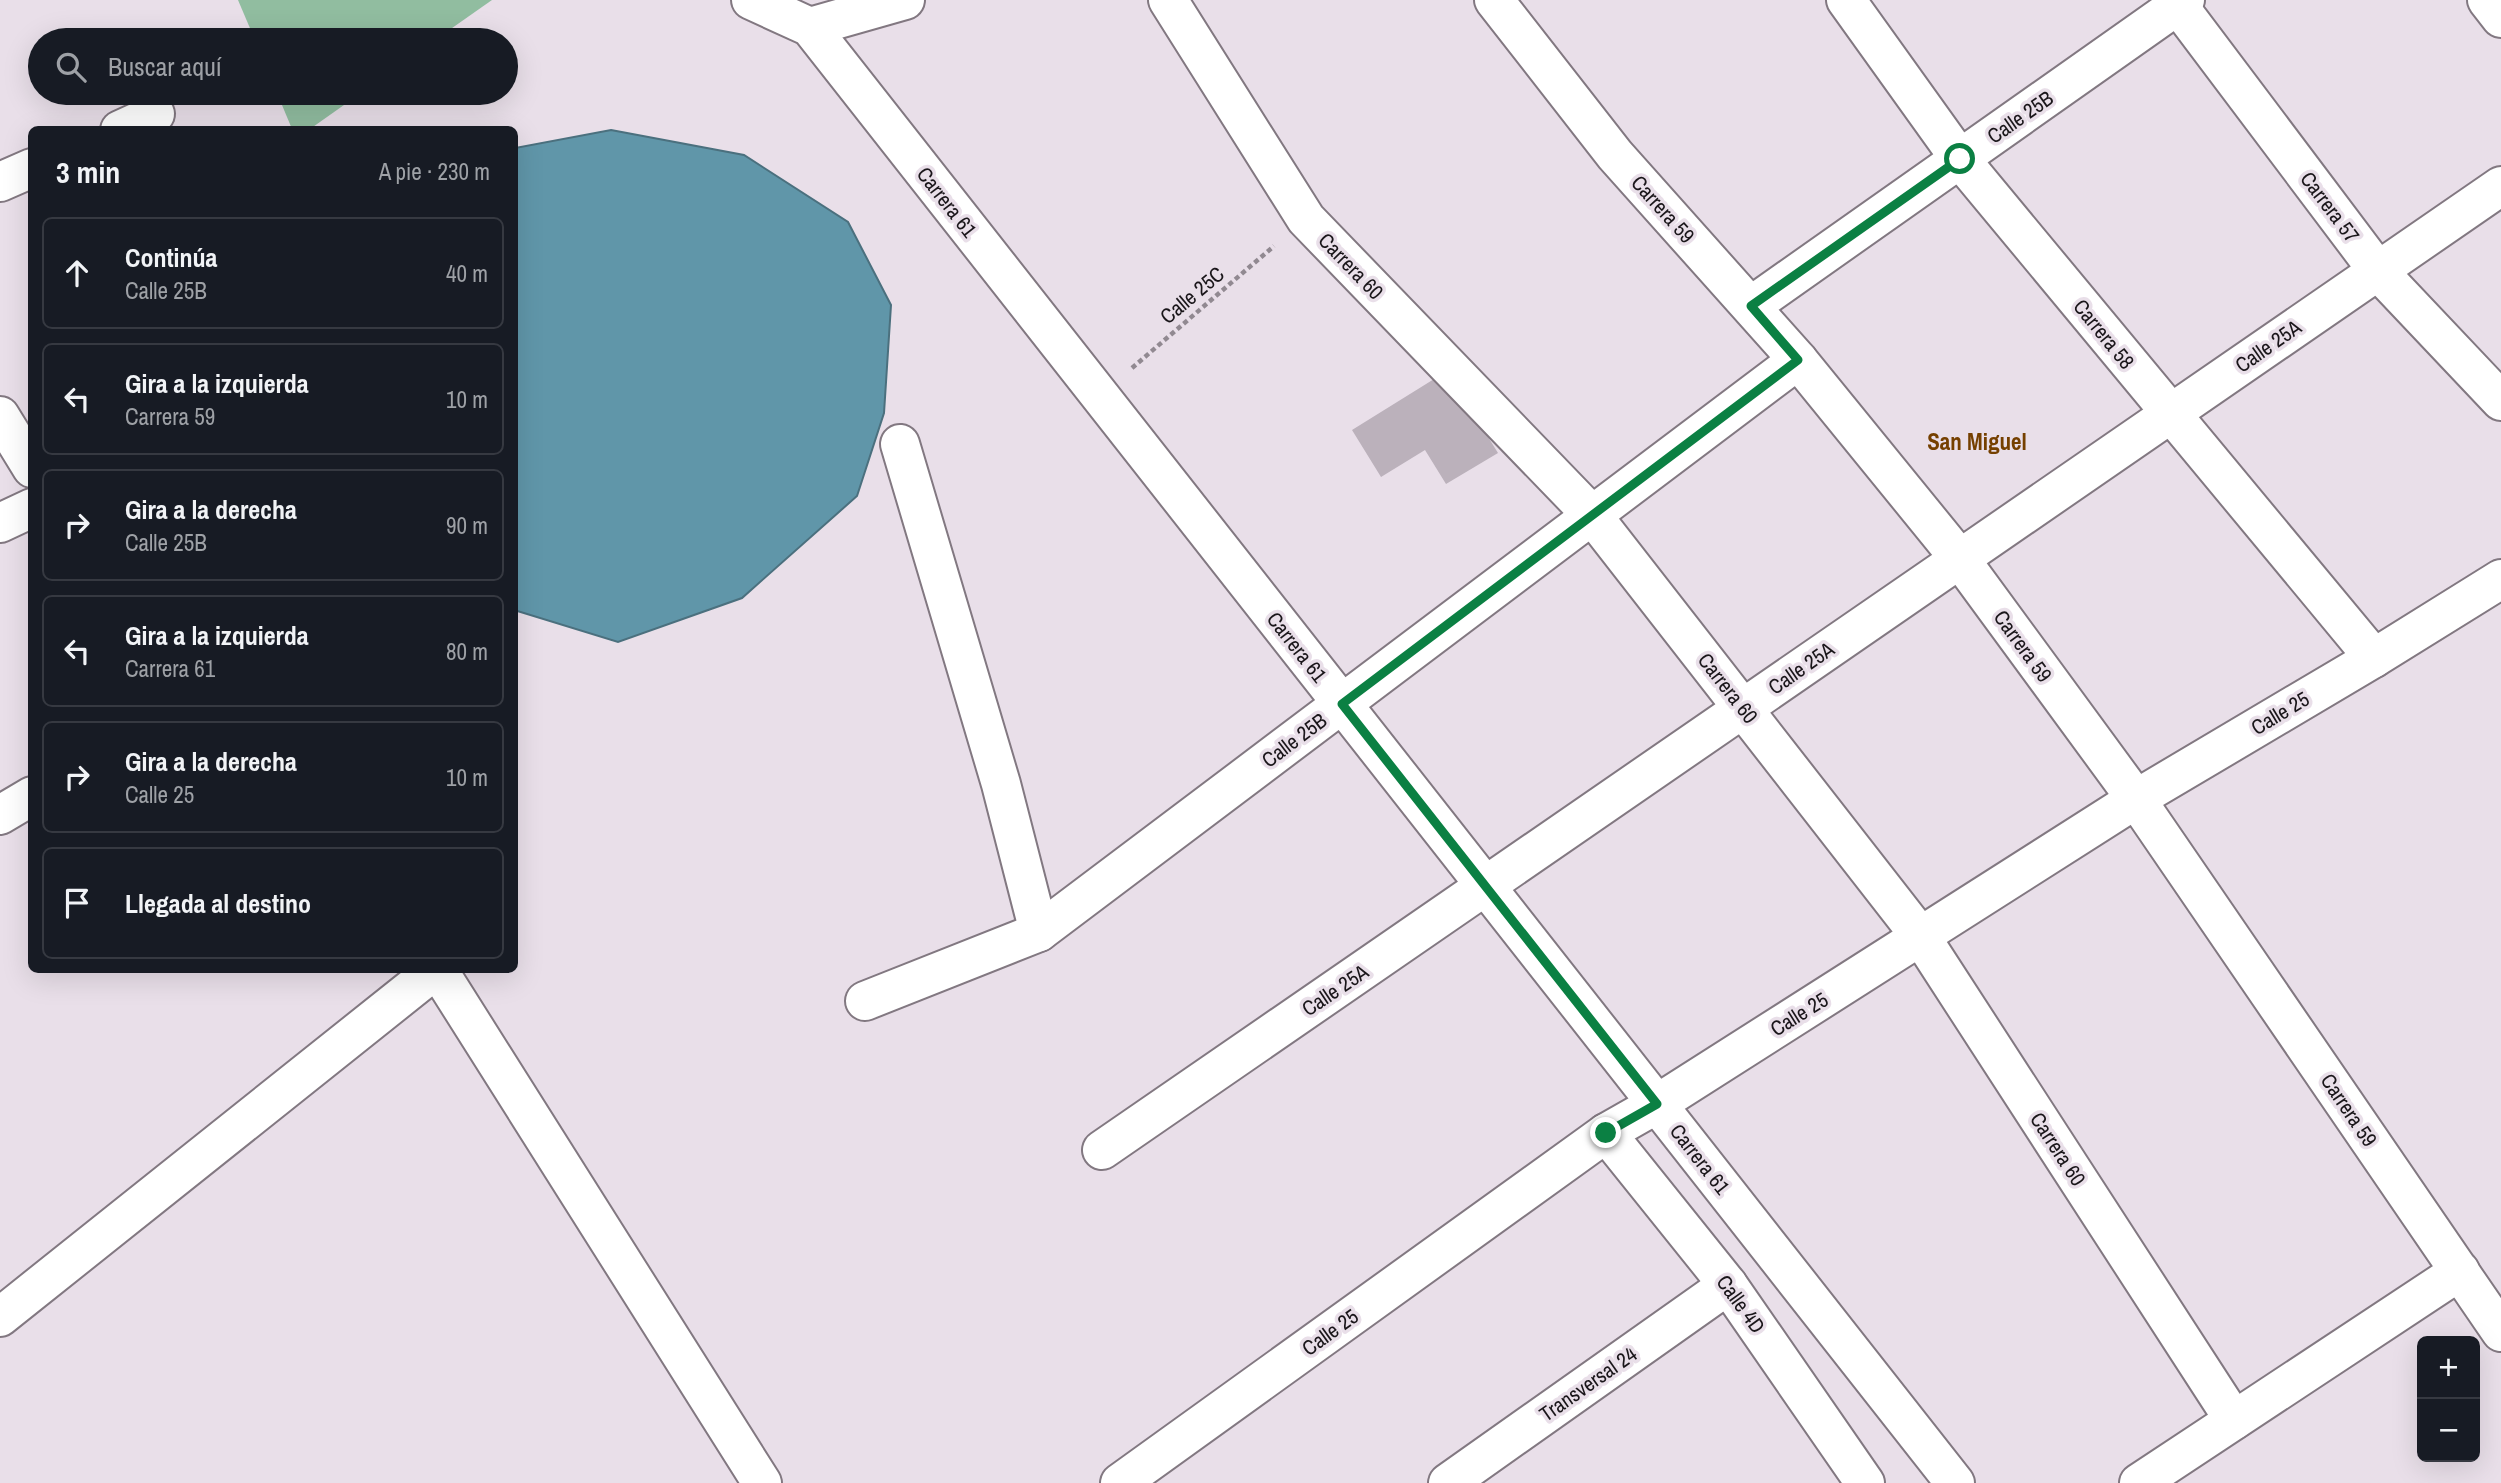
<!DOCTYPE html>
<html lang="es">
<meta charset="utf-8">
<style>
body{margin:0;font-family:"Archivo Narrow",sans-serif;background:#242831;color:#f1f3f6}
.controls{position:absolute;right:21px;bottom:21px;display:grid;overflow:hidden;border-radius:10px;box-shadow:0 7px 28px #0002}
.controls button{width:63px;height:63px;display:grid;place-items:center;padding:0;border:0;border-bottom:2px solid #363941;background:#171b24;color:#f1f3f6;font:35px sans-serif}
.stop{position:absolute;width:21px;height:21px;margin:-16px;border:5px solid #0b8043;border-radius:50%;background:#fff}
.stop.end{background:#0b8043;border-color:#fff;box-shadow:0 2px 7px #0008}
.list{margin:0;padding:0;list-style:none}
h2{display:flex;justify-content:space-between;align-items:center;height:91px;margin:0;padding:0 28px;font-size:30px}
h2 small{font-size:23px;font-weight:400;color:#9ea1a6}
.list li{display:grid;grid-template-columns:46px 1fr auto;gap:21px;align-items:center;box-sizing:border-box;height:112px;margin:0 14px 14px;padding:0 14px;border:2px solid #363941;border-radius:10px}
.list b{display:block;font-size:26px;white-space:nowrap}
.list p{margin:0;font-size:23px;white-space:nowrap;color:#9ea1a6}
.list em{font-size:23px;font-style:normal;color:#9ea1a6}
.icon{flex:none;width:38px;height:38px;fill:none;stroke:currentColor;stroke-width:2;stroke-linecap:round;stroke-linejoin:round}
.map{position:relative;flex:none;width:2501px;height:1483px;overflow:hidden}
.search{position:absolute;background:#171b24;box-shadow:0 7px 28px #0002;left:28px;top:28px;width:490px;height:77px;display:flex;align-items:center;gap:18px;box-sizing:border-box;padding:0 24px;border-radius:38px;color:#9ea1a6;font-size:26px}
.panel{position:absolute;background:#171b24;box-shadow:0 7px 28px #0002;left:28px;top:126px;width:490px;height:847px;border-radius:10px}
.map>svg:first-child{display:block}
.green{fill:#91bda0}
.water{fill:#6096a9;stroke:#4b707e;stroke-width:2}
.building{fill:#bbb1bb}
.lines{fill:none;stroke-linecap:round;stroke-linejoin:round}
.minor-casing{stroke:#827881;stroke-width:42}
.path{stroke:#918991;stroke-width:4.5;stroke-dasharray:5 3.5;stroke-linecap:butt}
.minor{stroke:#fff;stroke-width:38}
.route{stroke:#0b8043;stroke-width:9}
.labels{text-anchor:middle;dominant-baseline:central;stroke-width:7;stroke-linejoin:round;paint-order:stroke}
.street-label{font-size:21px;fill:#1a161a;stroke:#e9dfe9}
.neighbourhood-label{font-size:23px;font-weight:bold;fill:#754000;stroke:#e9dfe9}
</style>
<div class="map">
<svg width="2501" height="1483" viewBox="0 0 2501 1483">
<rect width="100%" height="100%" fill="#e9dfe9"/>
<g class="green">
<polygon points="238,0 492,0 435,40 255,40"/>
<polygon points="277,93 361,93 310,129 292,129"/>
</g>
<polygon class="water" points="611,130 744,155 848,222 891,305 884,413 857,496 742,598 618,642 514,610 515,148"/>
<polygon class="building" points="1447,371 1498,453 1446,484 1425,450 1381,477 1352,430"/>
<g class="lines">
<defs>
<g id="minor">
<polyline points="751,0 810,27 1955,1483"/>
<polyline points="1168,0 1306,219 1592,515 1921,937 2234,1420"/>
<polyline points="1494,0 1615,155 1798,360 1960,559 2136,799 2501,1332"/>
<polyline points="1846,0 1960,159 2374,658"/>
<polyline points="2174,0 2378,271 2501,401"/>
<polyline points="2487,0 2501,18"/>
<polyline points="810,27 905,0"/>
<polyline points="120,130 155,114"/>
<polyline points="0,182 32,168"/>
<polyline points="1751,306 2185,0"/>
<polyline points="0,416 32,468"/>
<polyline points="900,444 1001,784 1039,932"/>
<polyline points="0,523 32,508"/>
<polyline points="0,815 32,796"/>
<polyline points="438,970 762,1483"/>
<polyline points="865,1001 1039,932 1798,360"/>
<polyline points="1606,1133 1728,1285 1865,1483"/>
<polyline points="1102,1150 2501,186"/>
<polyline points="0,1317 435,970"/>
<polyline points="1120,1483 1606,1133 1657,1104 2136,799 2374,658 2501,579"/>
<polyline points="1448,1483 1728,1285"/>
<polyline points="2139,1483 2460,1271"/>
</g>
</defs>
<use href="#minor" class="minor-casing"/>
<polyline class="path" points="1132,368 1274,246"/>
<use href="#minor" class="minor"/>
</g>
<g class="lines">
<polyline class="route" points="1606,1133 1657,1104 1342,704 1798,360 1751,306 1960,159"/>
</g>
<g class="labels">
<g class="street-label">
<text transform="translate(2020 117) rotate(-35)">Calle 25B</text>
<text transform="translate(947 202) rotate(52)">Carrera 61</text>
<text transform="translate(2330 207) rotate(53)">Carrera 57</text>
<text transform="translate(1663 209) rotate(48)">Carrera 59</text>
<text transform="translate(1351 266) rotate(46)">Carrera 60</text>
<text transform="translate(1192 295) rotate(-40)">Calle 25C</text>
<text transform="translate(2104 334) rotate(51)">Carrera 58</text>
<text transform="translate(2268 346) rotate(-35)">Calle 25A</text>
<text transform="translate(2023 646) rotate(54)">Carrera 59</text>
<text transform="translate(1297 647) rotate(52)">Carrera 61</text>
<text transform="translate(1801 668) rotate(-35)">Calle 25A</text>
<text transform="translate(1728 688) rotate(52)">Carrera 60</text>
<text transform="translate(2280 713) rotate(-31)">Calle 25</text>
<text transform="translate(1294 740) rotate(-37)">Calle 25B</text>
<text transform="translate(1335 990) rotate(-34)">Calle 25A</text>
<text transform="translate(1799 1014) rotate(-32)">Calle 25</text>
<text transform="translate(2349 1110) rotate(56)">Carrera 59</text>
<text transform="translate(2058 1149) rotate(57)">Carrera 60</text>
<text transform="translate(1700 1159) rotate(52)">Carrera 61</text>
<text transform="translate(1741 1304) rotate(54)">Calle 4D</text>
<text transform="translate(1330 1332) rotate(-36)">Calle 25</text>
<text transform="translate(1588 1384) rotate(-35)">Transversal 24</text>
</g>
<g class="neighbourhood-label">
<text x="1977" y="441">San Miguel</text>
</g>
</g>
</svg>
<div class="controls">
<button>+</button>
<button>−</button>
</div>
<div class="stop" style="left:1960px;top:159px"></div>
<div class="stop end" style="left:1606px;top:1133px"></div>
<div class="search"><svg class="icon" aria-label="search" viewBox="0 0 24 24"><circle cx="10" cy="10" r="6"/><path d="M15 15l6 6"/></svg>Buscar aquí</div>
<section class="panel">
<h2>3 min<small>A pie · 230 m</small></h2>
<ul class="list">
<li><svg class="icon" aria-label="ahead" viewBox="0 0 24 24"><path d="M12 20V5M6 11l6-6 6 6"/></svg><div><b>Continúa</b><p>Calle 25B</p></div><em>40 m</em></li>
<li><svg class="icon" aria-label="left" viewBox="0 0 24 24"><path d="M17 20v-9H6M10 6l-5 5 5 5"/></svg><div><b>Gira a la izquierda</b><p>Carrera 59</p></div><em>10 m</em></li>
<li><svg class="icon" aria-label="right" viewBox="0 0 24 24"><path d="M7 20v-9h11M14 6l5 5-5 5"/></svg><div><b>Gira a la derecha</b><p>Calle 25B</p></div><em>90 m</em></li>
<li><svg class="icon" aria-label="left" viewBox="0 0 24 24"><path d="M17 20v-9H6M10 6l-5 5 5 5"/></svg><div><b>Gira a la izquierda</b><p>Carrera 61</p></div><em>80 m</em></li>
<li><svg class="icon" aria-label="right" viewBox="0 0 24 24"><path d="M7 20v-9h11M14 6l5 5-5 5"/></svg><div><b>Gira a la derecha</b><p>Calle 25</p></div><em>10 m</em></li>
<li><svg class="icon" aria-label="arrive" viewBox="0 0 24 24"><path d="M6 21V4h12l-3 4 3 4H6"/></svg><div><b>Llegada al destino</b></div></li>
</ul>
</section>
</div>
